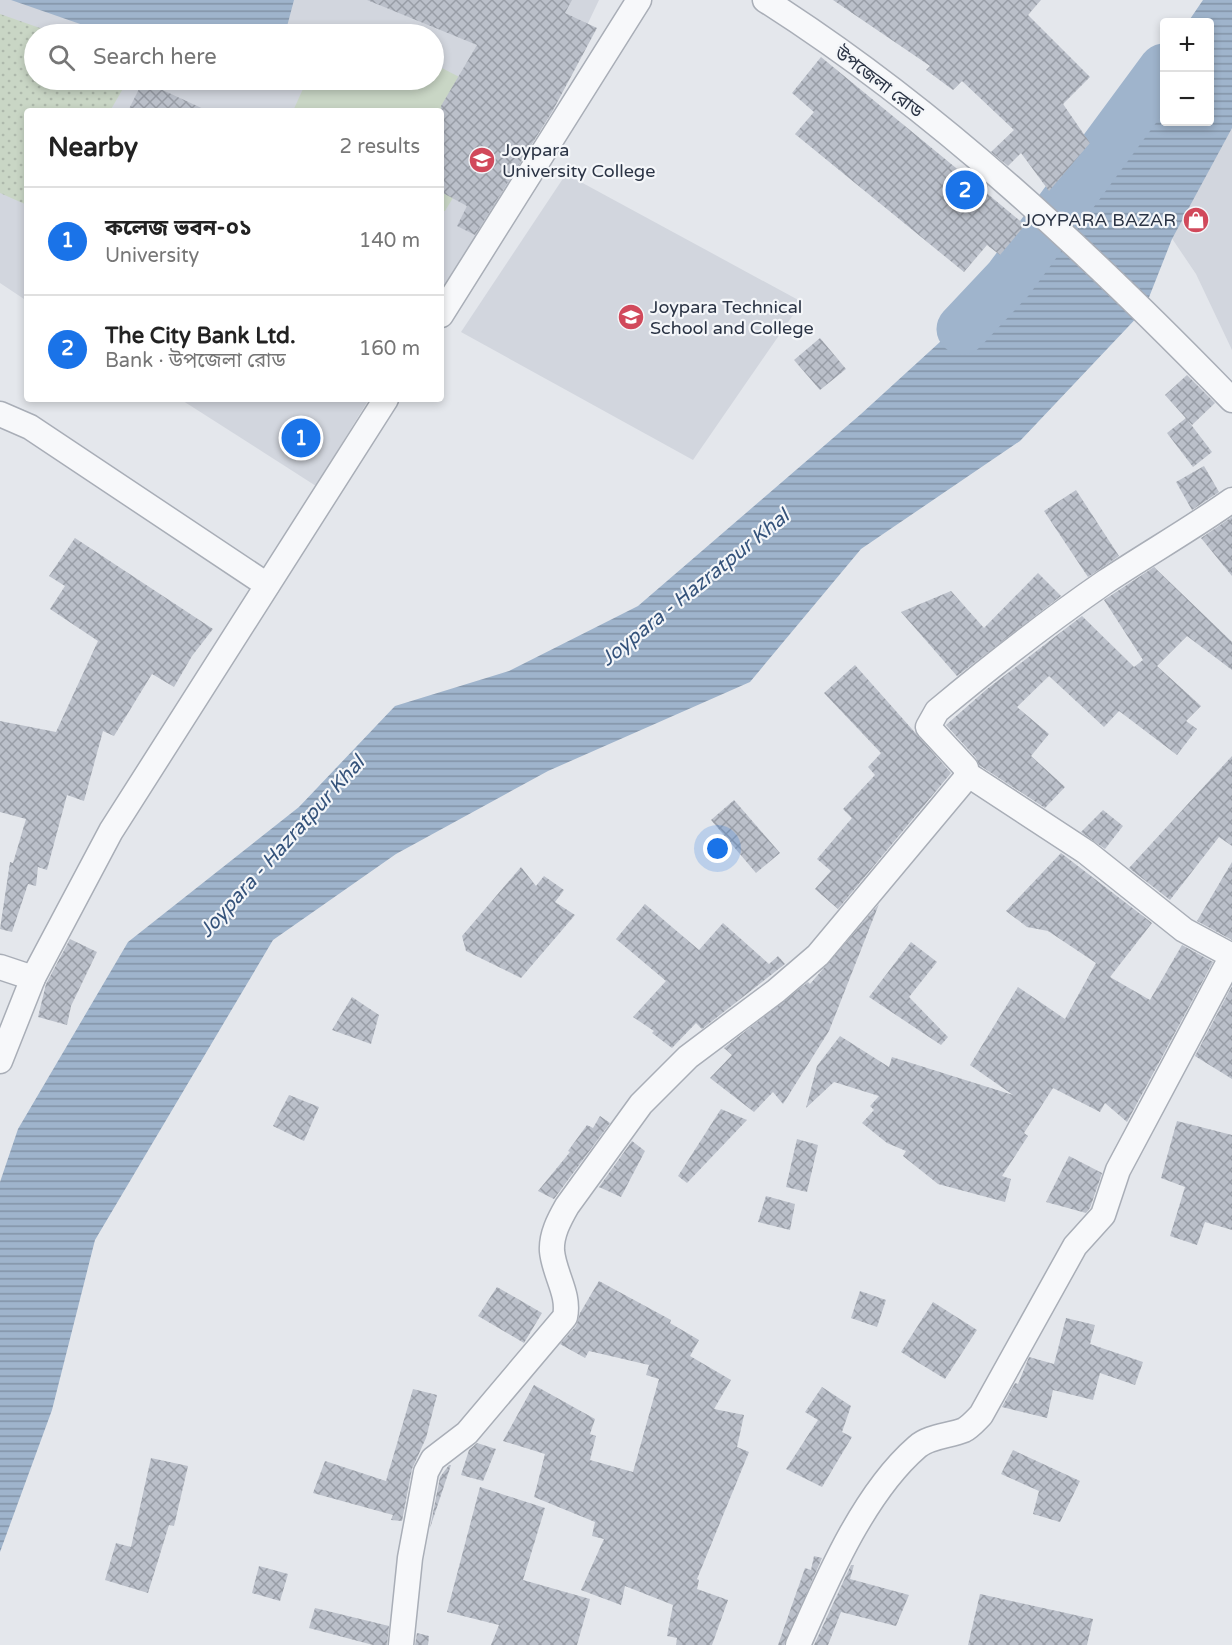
<!DOCTYPE html>
<meta charset="utf-8">
<style>
body{margin:0;font-family:"Varela Round","Noto Sans Bengali",sans-serif;background:#f2f2f2;color:#222}
.controls{position:absolute;right:18px;top:18px;display:grid;overflow:hidden;border-radius:6px;box-shadow:0 3px 9px #0003}
.controls button{width:54px;height:54px;display:grid;place-items:center;padding:0;border:0;border-bottom:2px solid #e0e0e0;background:#fff;color:#222;font:30px sans-serif}
.you{position:absolute;left:718px;top:849px;width:21px;height:21px;margin:-15px;border:4px solid #fff;border-radius:50%;background:#1a73e8;box-shadow:0 0 0 9px #1a73e833}
.badge{display:grid;place-items:center;width:39px;height:39px;border-radius:50%;background:#1a73e8;color:#fff;font-size:20px;font-weight:700}
.pin{position:absolute;translate:-50% -50%;border:3px solid #fff;box-shadow:0 2px 6px #0006}
.list{margin:0;padding:0;list-style:none}
h2{display:flex;justify-content:space-between;align-items:center;height:78px;margin:0;padding:0 24px;font-size:26px}
h2 small{font-size:20px;font-weight:400;color:#767676}
.list li{display:grid;grid-template-columns:39px 1fr auto;gap:18px;align-items:center;box-sizing:border-box;height:108px;padding:0 24px;border-top:2px solid #e0e0e0}
.list b{display:block;font-size:22px;white-space:nowrap}
.list p{margin:0;font-size:20px;white-space:nowrap;color:#767676}
.list em{font-size:20px;font-style:normal;color:#767676}
.icon{flex:none;width:33px;height:33px;fill:none;stroke:currentColor;stroke-width:2;stroke-linecap:round;stroke-linejoin:round}
.map{position:relative;flex:none;width:1232px;height:1645px;overflow:hidden}
.search{position:absolute;background:#fff;box-shadow:0 3px 9px #0003;left:24px;top:24px;width:420px;height:66px;display:flex;align-items:center;gap:15px;box-sizing:border-box;padding:0 21px;border-radius:33px;color:#767676;font-size:22px}
.panel{position:absolute;background:#fff;box-shadow:0 3px 9px #0003;left:24px;top:108px;width:420px;height:294px;border-radius:6px}
.map>svg:first-child{display:block}
.built{fill:#d2d6de;fill-rule:evenodd}
.garden{fill:url(#garden-dots)}
.pitch{fill:#c9d6c5}
.water{fill:url(#water-rules)}
.lines{fill:none;stroke-linecap:round;stroke-linejoin:round}
.river{stroke:#9fb4cc;stroke-width:51}
.building{fill:url(#building-cross-hatch)}
.minor-casing{stroke:#a9aeb7;stroke-width:27}
.minor{stroke:#f7f8fa;stroke-width:24}
.labels{text-anchor:middle;dominant-baseline:central;stroke-width:4.5;stroke-linejoin:round;paint-order:stroke}
.street-label{font-size:18px;fill:#2b3445;stroke:#f4f6f9}
.poi-label{font-size:18px;fill:#2b3445;stroke:#f4f6f9;text-anchor:start}
.water-label{font-size:20px;font-style:italic;fill:#34527a;stroke:#f4f6f9}
</style>
<div class="map">
<svg width="1232" height="1645" viewBox="0 0 1232 1645">
<defs>
<pattern id="garden-dots" width="8" height="8" patternUnits="userSpaceOnUse" patternTransform="scale(1.5)"><rect width="8" height="8" fill="#c9d6c5"/><path d="M2 2h.1M6 6h.1" fill="none" stroke="#adb8ab" stroke-width="1.8" stroke-linecap="round"/></pattern>
<pattern id="water-rules" width="6" height="5" patternUnits="userSpaceOnUse" patternTransform="scale(1.5)"><rect width="6" height="5" fill="#9fb4cc"/><path d="M0 2.5h6" fill="none" stroke="#8293a7"/></pattern>
<pattern id="building-cross-hatch" width="8" height="8" patternUnits="userSpaceOnUse" patternTransform="scale(1.5)"><rect width="8" height="8" fill="#bbc0ca"/><path d="M0 0l8 8M0 8l8-8" fill="none" stroke="#989da6"/></pattern>
</defs>
<rect width="100%" height="100%" fill="#e4e7ec"/>
<g class="built">
<path d="M 0,0 L 599,0 L 500,209 L 441,290 L 441,111 L 27,111 L 27,301 L 0,283 ZM 34,34 L 434,34 L 434,80 L 34,80 Z"/>
<polygon points="1232,92 1232,350 1196,274 1146,200"/>
<polygon points="566,174 802,302 693,460 461,332"/>
<polygon points="180,399 369,399 316,486"/>
</g>
<polygon class="garden" points="0,14 57,34 34,34 34,80 128,80 110,111 27,111 27,205 0,193"/>
<polygon class="pitch" points="434,64 510,103 445,211 441,211 441,111 293,111 307,80 434,80"/>
<g class="water">
<polygon points="11,0 294,0 285,34 109,34"/>
<polygon points="1203,0 1232,0 1232,128 1172,239 1144,310 1020,441 861,549 750,682 548,771 396,854 273,940 95,1240 52,1410 0,1552 0,1182 18,1129 128,942 299,807 395,706 509,671 638,606 861,414 1009,279 1116,135 1164,60 1164,122 1210,122 1210,22 1188,22"/>
</g>
<g class="lines">
<polyline class="river" points="962,329 1009,279 1164,69"/>
</g>
<g class="building">
<polygon points="367,0 572,0 565,13 597,28 552,112 475,235 457,226 467,206 441,192 441,106 477,45"/>
<polygon points="833,0 1041,0 1028,15 1090,77 1063,104 1090,143 1049,191 1021,153 1008,166 991,152 1014,130 962,81 953,90 926,70 930,66"/>
<polygon points="821,57 967,177 971,172 988,186 983,190 1025,225 1000,255 987,245 964,272 795,134 814,112 792,93"/>
<polygon points="143,81 208,111 128,111"/>
<polygon points="820,338 846,369 820,390 794,360"/>
<polygon points="1187,375 1215,403 1192,425 1165,395"/>
<polygon points="1186,418 1212,452 1193,467 1167,433"/>
<polygon points="1204,466 1219,492 1192,510 1176,482"/>
<polygon points="1076,490 1119,556 1088,577 1044,511"/>
<polygon points="1232,517 1232,576 1201,538"/>
<polygon points="75,538 213,629 192,656 174,687 152,674 114,736 103,731 84,801 67,795 47,870 38,867 36,886 28,884 12,932 0,929 10,862 13,863 26,819 0,812 0,721 56,732 98,641 50,609 65,586 49,576"/>
<polygon points="1154,567 1232,642 1232,670 1187,636 1157,666 1201,706 1186,721 1197,729 1177,755 1119,711 1104,727 1049,676 1017,707 1049,734 1031,756 1065,787 1045,808 979,765 976,758 946,725 987,689 1082,616 1134,667 1143,660 1104,600"/>
<polygon points="1038,573 1061,596 957,676 901,612 951,591 984,628"/>
<polygon points="855,665 951,773 838,909 815,889 831,871 817,859 852,818 843,809 875,775 868,767 881,753 824,693"/>
<polygon points="1232,756 1232,846 1219,837 1170,900 1129,868"/>
<polygon points="734,800 780,853 756,873 711,820"/>
<polygon points="1103,810 1123,826 1105,849 1081,832"/>
<polygon points="1061,853 1152,923 1110,977 1150,1000 1182,945 1213,962 1127,1122 1105,1103 1100,1112 1053,1088 1024,1133 1028,1136 1002,1176 1011,1179 1005,1202 938,1184 903,1156 906,1151 887,1143 862,1123 874,1110 870,1106 879,1096 834,1082 806,1108 817,1066 840,1036 889,1067 892,1057 1013,1095 970,1065 1018,987 1065,1019 1096,963 1048,931 1027,927 1006,911"/>
<polygon points="1232,862 1232,940 1197,921"/>
<polygon points="521,867 536,886 544,876 564,890 555,902 575,915 521,978 466,951 462,936"/>
<polygon points="645,904 699,950 723,923 769,964 778,956 785,964 702,1029 696,1023 672,1048 652,1033 654,1031 633,1017 666,981 616,939"/>
<polygon points="879,904 829,1031 783,1104 773,1092 754,1112 710,1078 732,1055 724,1048 808,982 810,984"/>
<polygon points="70,939 97,952 71,1006 67,1025 38,1017 46,984"/>
<polygon points="911,942 937,962 909,997 948,1037 941,1045 869,997"/>
<polygon points="1232,986 1232,1079 1195,1056"/>
<polygon points="352,997 379,1015 371,1044 332,1030"/>
<polygon points="289,1095 319,1107 304,1141 273,1126"/>
<polygon points="721,1109 747,1120 687,1183 678,1176"/>
<polygon points="600,1116 610,1123 554,1199 538,1191 570,1152 568,1151 587,1125 593,1128"/>
<polygon points="1177,1121 1232,1135 1232,1230 1205,1222 1197,1245 1170,1236 1185,1187 1161,1178"/>
<polygon points="797,1139 818,1145 807,1192 786,1187"/>
<polygon points="632,1141 645,1151 621,1197 599,1187 589,1201"/>
<polygon points="1069,1156 1102,1173 1090,1208 1086,1213 1046,1202"/>
<polygon points="766,1196 795,1204 790,1230 758,1222"/>
<polygon points="599,1281 671,1320 670,1323 699,1340 690,1356 731,1380 714,1409 744,1415 737,1447 749,1452 697,1579 699,1580 697,1589 728,1600 712,1645 676,1645 677,1638 667,1636 673,1605 625,1586 621,1605 581,1590 604,1539 592,1536 595,1522 534,1497 545,1454 503,1441 534,1385 595,1419 590,1434 596,1436 590,1460 633,1472 659,1379 646,1375 649,1365 589,1351 585,1358 560,1344 576,1326 580,1313"/>
<polygon points="497,1287 542,1313 524,1343 478,1316"/>
<polygon points="860,1291 886,1300 877,1327 851,1318"/>
<polygon points="933,1302 977,1330 945,1379 901,1352"/>
<polygon points="1066,1318 1095,1325 1090,1344 1143,1362 1135,1385 1100,1373 1093,1400 1053,1390 1047,1418 1002,1407 1015,1383 1018,1384 1029,1357 1054,1364"/>
<polygon points="822,1387 851,1406 842,1432 852,1437 822,1487 786,1469 818,1420 805,1412"/>
<polygon points="413,1389 437,1395 426,1438 412,1469 402,1521 391,1520 393,1515 313,1493 325,1461 386,1481"/>
<polygon points="477,1443 496,1449 483,1481 461,1475 469,1450"/>
<polygon points="1013,1450 1080,1481 1060,1522 1033,1514 1039,1491 1001,1474"/>
<polygon points="151,1458 188,1466 174,1526 169,1525 148,1593 105,1580 116,1543 131,1547"/>
<polygon points="449,1465 451,1465 430,1528 440,1477"/>
<polygon points="480,1487 545,1508 523,1580 590,1599 577,1645 491,1645 499,1625 447,1612"/>
<polygon points="814,1556 822,1558 784,1645 778,1645 805,1568 811,1570"/>
<polygon points="851,1565 854,1565 850,1579 909,1595 896,1626 841,1612 828,1645 814,1645"/>
<polygon points="259,1566 288,1574 280,1601 252,1593"/>
<polygon points="980,1594 1093,1619 1087,1645 968,1645"/>
<polygon points="315,1608 389,1626 387,1645 373,1645 309,1628"/>
<polygon points="417,1633 429,1636 428,1645 415,1645"/>
</g>
<g class="lines">
<defs>
<g id="minor">
<path d="M 765,0 C 938,110 1090,254 1232,400"/>
<polyline points="441,315 639,0"/>
<polyline points="0,414 30,427 267,585"/>
<polyline points="967,774 1086,852 1184,930 1232,956"/>
<polyline points="0,967 33,978"/>
<polyline points="0,1061 33,978 111,831 386,399"/>
<path d="M 401,1645 L 410,1558 L 426,1472 L 433,1459 L 467,1433 L 565,1317 C 570,1294 554,1274 552,1251 C 551,1235 559,1220 567,1206 L 641,1104 L 688,1057 L 776,991 L 818,955 L 966,778 L 966,768 L 928,727 L 937,711 C 991,666 1047,622 1105,582 C 1147,554 1191,529 1232,500"/>
<path d="M 798,1645 C 827,1580 863,1494 917,1447 C 929,1436 950,1436 964,1430 C 970,1427 976,1420 981,1415 L 1075,1246 L 1103,1215 L 1118,1170 L 1232,956"/>
</g>
</defs>
<use href="#minor" class="minor-casing"/>
<use href="#minor" class="minor"/>
</g>
<defs>
<symbol id="university-disc" viewBox="-11 -11 22 22"><circle r="9.5" fill="#d1495b" stroke="#f4f6f9"/><path d="M0-5L7-2L0 1L-7-2ZM-4 1L0 2.5L4 1V4Q0 6-4 4Z" fill="#fff"/></symbol>
<symbol id="shop-disc" viewBox="-11 -11 22 22"><circle r="9.5" fill="#d1495b" stroke="#f4f6f9"/><path d="M-5-2.5h2.3a2.7 3.5 0 0 1 5.4 0H5L5.5 6h-11ZM-1.5-2.5h3a1.5 2.3 0 0 0-3 0Z" fill="#fff"/></symbol>
</defs>
<g fill-rule="evenodd">
<use href="#university-disc" x="467" y="145" width="30" height="30"/>
<use href="#shop-disc" x="1181" y="205" width="30" height="30"/>
<use href="#university-disc" x="616" y="302" width="30" height="30"/>
</g>
<g class="labels">
<g class="street-label">
<text transform="translate(879 82) rotate(37)">উপজেলা রোড</text>
</g>
<g class="poi-label">
<text x="502" y="150">Joypara<tspan x="502" dy="21">University College</tspan></text>
<text x="1176" y="220" text-anchor="end">JOYPARA BAZAR</text>
<text x="650" y="307">Joypara Technical<tspan x="650" dy="21">School and College</tspan></text>
</g>
<g class="water-label">
<text transform="translate(695 588) rotate(-39)">Joypara - Hazratpur Khal</text>
<text transform="translate(282 847) rotate(-48)">Joypara - Hazratpur Khal</text>
</g>
</g>
</svg>
<div class="controls">
<button>+</button>
<button>−</button>
</div>
<div class="you"></div>
<div class="pin badge" style="left:301px;top:438px">1</div>
<div class="pin badge" style="left:965px;top:190px">2</div>
<div class="search"><svg class="icon" aria-label="search" viewBox="0 0 24 24"><circle cx="10" cy="10" r="6"/><path d="M15 15l6 6"/></svg>Search here</div>
<section class="panel">
<h2>Nearby<small>2 results</small></h2>
<ul class="list">
<li><span class="badge">1</span><div><b>কলেজ ভবন-০১</b><p>University</p></div><em>140 m</em></li>
<li><span class="badge">2</span><div><b>The City Bank Ltd.</b><p>Bank · উপজেলা রোড</p></div><em>160 m</em></li>
</ul>
</section>
</div>
